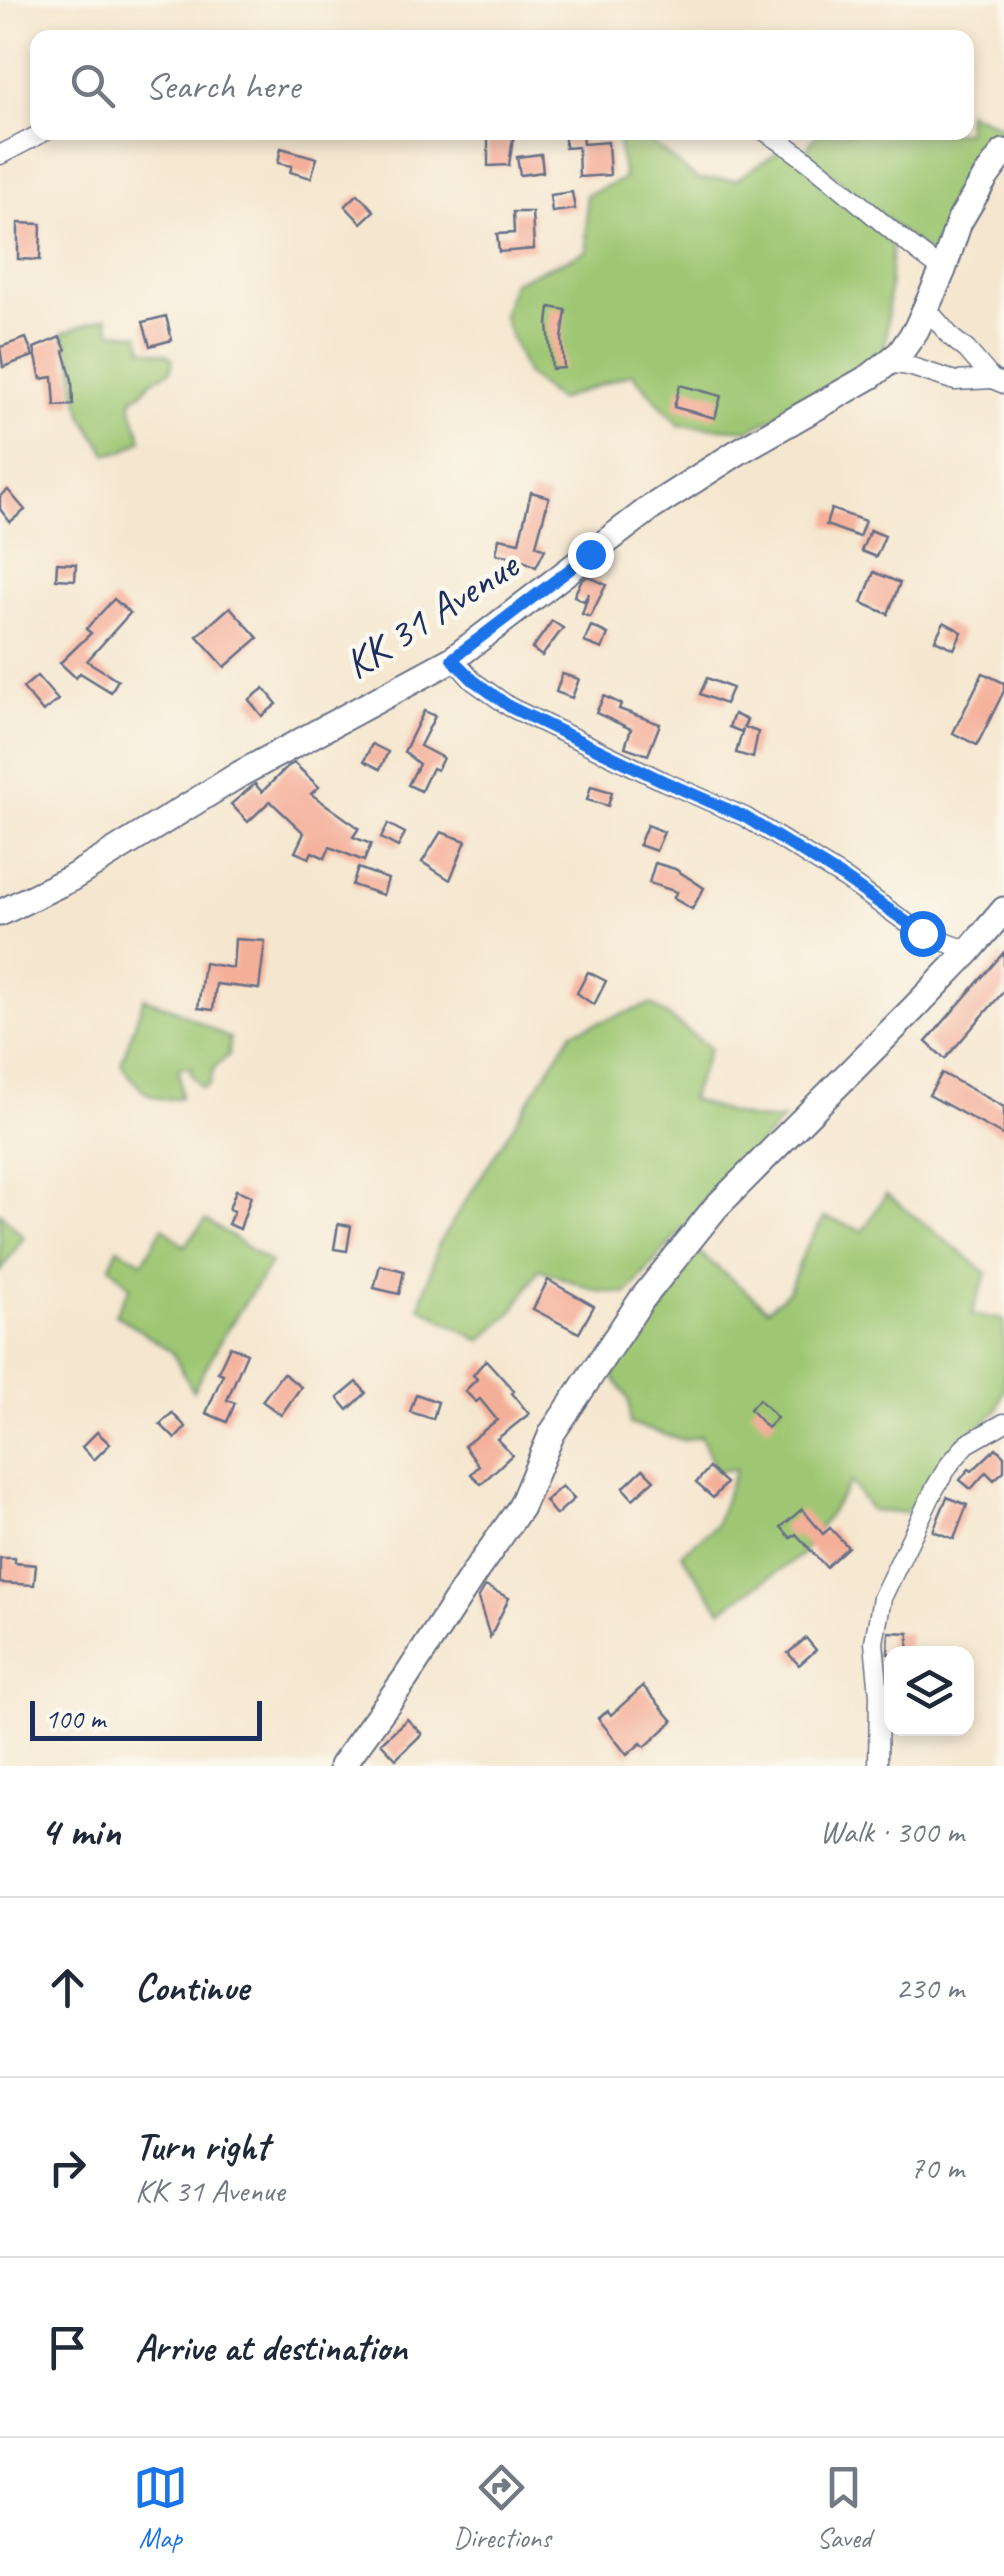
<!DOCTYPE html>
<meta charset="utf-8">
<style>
body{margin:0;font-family:Caveat,sans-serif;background:#f6f6f7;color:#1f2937}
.controls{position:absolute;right:30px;bottom:30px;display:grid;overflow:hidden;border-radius:20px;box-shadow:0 5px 15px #0003}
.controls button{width:90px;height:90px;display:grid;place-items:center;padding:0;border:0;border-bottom:2px solid #e0e1e3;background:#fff;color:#1f2937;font:50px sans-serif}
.scale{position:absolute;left:30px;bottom:25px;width:232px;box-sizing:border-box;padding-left:10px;border:5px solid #1b2f5e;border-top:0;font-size:28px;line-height:35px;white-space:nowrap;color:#1b2f5e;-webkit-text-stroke:8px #fbf7ec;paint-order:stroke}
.stop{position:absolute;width:30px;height:30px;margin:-22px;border:8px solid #1a73e8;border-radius:50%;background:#fff}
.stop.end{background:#1a73e8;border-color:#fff;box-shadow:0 2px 10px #0008}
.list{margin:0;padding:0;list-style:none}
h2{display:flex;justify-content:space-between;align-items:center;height:130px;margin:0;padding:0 40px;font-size:42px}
h2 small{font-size:32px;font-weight:400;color:#747a83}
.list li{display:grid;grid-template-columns:65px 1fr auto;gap:30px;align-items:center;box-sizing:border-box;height:180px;padding:0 40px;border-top:2px solid #e0e1e3}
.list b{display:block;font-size:38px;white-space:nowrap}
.list p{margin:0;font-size:32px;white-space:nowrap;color:#747a83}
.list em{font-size:32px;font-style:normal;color:#747a83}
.icon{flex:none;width:55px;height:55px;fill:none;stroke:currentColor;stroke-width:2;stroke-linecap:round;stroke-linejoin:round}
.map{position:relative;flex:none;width:1004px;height:1766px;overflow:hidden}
.search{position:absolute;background:#fff;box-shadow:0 5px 15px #0003;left:30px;right:30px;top:30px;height:110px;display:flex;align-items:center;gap:25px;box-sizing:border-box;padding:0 35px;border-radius:20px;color:#747a83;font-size:38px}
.sheet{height:670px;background:#fff}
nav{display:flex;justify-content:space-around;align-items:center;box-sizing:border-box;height:140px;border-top:2px solid #e0e1e3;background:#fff;font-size:28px;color:#747a83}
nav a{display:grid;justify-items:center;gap:5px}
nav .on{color:#1a73e8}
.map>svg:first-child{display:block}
.green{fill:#9fc773;stroke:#5d7b68;stroke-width:2.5}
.building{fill:#f4af99}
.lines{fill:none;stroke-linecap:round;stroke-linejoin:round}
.street-casing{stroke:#676f86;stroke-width:21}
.secondary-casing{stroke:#676f86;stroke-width:29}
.street{stroke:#fff;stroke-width:18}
.secondary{stroke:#fff;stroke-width:25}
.route{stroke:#1a73e8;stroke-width:12}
.labels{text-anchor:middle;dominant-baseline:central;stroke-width:9;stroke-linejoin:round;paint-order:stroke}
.street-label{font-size:42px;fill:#1b2f5e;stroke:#fbf7ec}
</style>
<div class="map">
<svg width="1004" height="1766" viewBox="0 0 1004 1766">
<rect width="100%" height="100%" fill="#fbf7ec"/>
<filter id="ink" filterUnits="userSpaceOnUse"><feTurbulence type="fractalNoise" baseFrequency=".01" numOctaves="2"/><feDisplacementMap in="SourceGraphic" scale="20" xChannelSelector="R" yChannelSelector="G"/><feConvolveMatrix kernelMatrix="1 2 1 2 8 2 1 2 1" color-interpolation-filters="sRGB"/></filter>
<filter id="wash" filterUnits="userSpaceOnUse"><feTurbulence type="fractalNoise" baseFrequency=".0048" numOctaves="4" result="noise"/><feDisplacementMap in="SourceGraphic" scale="40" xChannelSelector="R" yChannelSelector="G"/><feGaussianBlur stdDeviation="2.25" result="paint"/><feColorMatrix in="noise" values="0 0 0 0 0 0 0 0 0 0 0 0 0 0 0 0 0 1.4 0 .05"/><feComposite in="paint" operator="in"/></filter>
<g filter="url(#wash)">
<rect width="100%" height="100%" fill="#f5e7cf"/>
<g class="green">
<polygon points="967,112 1003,127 1001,140 963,190 965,201 934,259 807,154 808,147 818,133 966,132"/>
<polygon points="617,133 657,133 651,142 698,180 737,179 785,148 819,174 892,244 885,353 830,388 749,430 679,425 632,373 558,400 526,374 503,316 513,282 587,251 586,195 624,179"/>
<polygon points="107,317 112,332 139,334 143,349 166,354 173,360 170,371 150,382 142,393 134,396 131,404 142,440 124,451 107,454 84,418 76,391 73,360 63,333"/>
<path d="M 144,998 L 176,1010 L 230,1039 L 229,1055 L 214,1068 L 209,1085 L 202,1088 L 190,1073 L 193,1068 L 179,1067 L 181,1097 C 149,1105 139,1088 121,1064 Z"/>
<path d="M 651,1004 L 710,1048 L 690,1099 C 720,1110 751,1124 783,1119 C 732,1178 676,1233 627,1294 L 597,1291 L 539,1269 L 513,1311 L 481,1341 L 420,1307 L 438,1245 L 572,1032 Z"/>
<polygon points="886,1194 987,1273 971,1315 1004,1320 1004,1389 998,1408 905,1513 871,1511 851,1482 800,1556 721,1610 681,1554 715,1526 736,1469 716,1471 701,1436 683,1440 630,1424 629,1400 612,1375 655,1315 696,1250 768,1309 789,1290 805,1249 825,1217 863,1231"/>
<polygon points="0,1212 24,1237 0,1271"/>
<polygon points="206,1220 271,1263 224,1334 193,1391 172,1352 115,1314 130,1287 110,1266 118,1248 143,1262 163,1227 184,1246"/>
</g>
<g id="blocks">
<g class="building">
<polygon points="488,132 514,132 509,165 488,166"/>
<polygon points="573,132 582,132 583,144 608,142 610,175 579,177 578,147 565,148 565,133"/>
<polygon points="281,148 317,158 311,178 290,172 292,166 278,163"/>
<polygon points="541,154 543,172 520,175 517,157"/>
<polygon points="572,192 575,209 552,212 550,195"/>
<polygon points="358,194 374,211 361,223 345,206"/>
<polygon points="513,212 532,212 534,249 499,252 497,234 514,233"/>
<polygon points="18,223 41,224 40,260 18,259"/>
<polygon points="550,307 566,310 562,339 564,368 552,369 548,325"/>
<polygon points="166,316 172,340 150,346 143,322"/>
<polygon points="60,337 66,350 64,351 72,380 73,405 55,406 53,377 41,379 34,348"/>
<polygon points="26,338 33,356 3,367 0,347"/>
<polygon points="680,385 721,396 715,418 674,407"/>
<polygon points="8,490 25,510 10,522 0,509 0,496"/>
<polygon points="531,492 549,497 536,545 545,549 536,567 516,557 496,554 499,538 519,542"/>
<polygon points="831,509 865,521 859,537 826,525"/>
<polygon points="870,530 885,536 876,557 861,551"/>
<polygon points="57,563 76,564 75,580 56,579"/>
<polygon points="874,572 900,583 888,614 862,603"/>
<polygon points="588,576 606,585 590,617 582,614 589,593 584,601 574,596 581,581"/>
<polygon points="114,599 130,613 87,661 118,680 111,692 80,673 76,678 60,663 91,633 86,629"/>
<polygon points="230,607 258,638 225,667 197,636"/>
<polygon points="552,621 563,628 542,656 532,649"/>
<polygon points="944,622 962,632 954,649 935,640"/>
<polygon points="591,626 608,634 602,649 584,642"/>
<polygon points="983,673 1004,683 1004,691 977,745 953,733"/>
<polygon points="562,674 579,679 572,698 556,692"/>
<polygon points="37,676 58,700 43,712 23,688"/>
<polygon points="707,678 732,688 725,704 700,694"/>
<polygon points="264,688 277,704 262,716 249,700"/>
<polygon points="604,696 621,704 619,709 660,724 648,755 625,747 631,729 596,713"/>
<polygon points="424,711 435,716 420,746 443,758 437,770 432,768 421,791 408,785 419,764 404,752"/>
<polygon points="734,714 747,720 744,727 758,732 753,758 736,753 743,729 742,732 729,727"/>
<polygon points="372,744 388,752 380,769 364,761"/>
<polygon points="294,763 319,787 311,794 359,828 353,837 371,844 364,861 330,847 325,858 312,852 309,858 295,852 304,833 270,801 248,822 231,804 255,784 262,792 287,767"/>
<polygon points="591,786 612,792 608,806 587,800"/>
<polygon points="388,824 405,833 398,847 381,838"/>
<polygon points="647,825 664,832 656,851 639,845"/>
<polygon points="441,832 466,841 450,880 422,862"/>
<polygon points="655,863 675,869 704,888 692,909 673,898 677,892 649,883"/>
<polygon points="358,868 388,879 383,895 352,885"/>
<polygon points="235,939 265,941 259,989 216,984 213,1010 198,1008 204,963 233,968"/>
<polygon points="1004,952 1004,991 945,1059 926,1042"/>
<polygon points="588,972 606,981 594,1005 577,993"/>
<polygon points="942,1073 1004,1107 1004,1136 929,1095"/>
<polygon points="236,1190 251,1196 240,1229 228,1224 234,1211 229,1209"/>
<polygon points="338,1224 351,1226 347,1251 334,1249"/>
<polygon points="380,1265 404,1271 399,1294 374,1288"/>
<polygon points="548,1280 594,1306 579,1333 533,1309"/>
<polygon points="230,1346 247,1353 227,1400 235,1403 227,1422 206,1413 223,1374 218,1372"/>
<polygon points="486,1360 514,1391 512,1393 529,1414 497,1439 512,1455 481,1484 471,1474 479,1466 464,1446 497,1420 480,1399 476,1402 465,1391 477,1379 473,1375"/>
<polygon points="283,1373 301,1387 281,1415 262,1401"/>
<polygon points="357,1382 366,1393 348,1410 338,1398"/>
<polygon points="416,1394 438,1402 433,1419 410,1412"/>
<polygon points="759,1399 777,1418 767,1428 750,1409"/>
<polygon points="172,1413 186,1427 175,1439 160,1424"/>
<polygon points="97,1432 110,1444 94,1460 82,1447"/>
<polygon points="996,1448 1004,1456 1004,1471 994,1480 986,1472 971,1489 960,1480 969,1469 972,1471"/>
<polygon points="709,1468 726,1483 713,1498 696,1483"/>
<polygon points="643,1469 654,1480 633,1499 623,1488"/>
<polygon points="562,1486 574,1499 556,1515 545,1501"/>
<polygon points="947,1497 967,1505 954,1539 933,1531"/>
<polygon points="802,1509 823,1534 830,1528 848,1547 826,1567 796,1534 791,1538 781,1527"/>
<polygon points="0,1558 15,1558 15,1563 36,1565 34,1585 0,1583"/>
<polygon points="485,1586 509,1598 490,1637 478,1598"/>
<polygon points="889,1632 909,1633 908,1654 888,1654"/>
<polygon points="806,1638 816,1650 799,1665 788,1653"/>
<polygon points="643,1686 673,1721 645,1747 641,1743 627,1755 598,1718 608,1711 611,1715"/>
<polygon points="407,1719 422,1734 396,1759 381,1743"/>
</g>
</g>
</g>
<g filter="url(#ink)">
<use href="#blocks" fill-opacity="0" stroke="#676f86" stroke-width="2.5"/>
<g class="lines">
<defs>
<g id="street">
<path d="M 766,132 C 829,171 882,228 943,270"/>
<polyline points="0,155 44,132"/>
<polyline points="926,308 952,338 967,350 992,379 1004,384"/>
<polyline points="888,363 909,366 955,381 992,379"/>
<polyline points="453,659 473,681 510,707 663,781 745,817 844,878 921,933 969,951"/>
<polyline points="878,1766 879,1694 874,1642 882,1598 935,1488 949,1465 967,1444 1004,1423"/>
</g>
<g id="secondary">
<polyline points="0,913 70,879 240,774 453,659 649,509 738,452 871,376 900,353 916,330 943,270 959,222 985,178 1004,152"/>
<polyline points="342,1766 405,1679 477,1569 521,1507 552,1433 642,1299 716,1207 913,1009 969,951 1004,910"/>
</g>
</defs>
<use href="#street" class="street-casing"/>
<use href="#secondary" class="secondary-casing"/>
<use href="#street" class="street"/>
<use href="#secondary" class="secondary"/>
</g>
</g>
<g class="lines" filter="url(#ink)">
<polyline class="route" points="590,554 452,659 473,680 510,707 663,781 745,817 844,878 922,933"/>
</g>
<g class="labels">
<g class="street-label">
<text transform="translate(431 615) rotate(-33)">KK 31 Avenue</text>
</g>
</g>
</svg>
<div class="controls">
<button><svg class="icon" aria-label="layers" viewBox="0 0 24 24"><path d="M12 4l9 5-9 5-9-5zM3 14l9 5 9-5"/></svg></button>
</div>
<div class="scale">100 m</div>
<div class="stop" style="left:922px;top:933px"></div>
<div class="stop end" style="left:590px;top:554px"></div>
<div class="search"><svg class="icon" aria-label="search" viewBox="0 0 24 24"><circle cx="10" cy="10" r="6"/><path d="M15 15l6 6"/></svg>Search here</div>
</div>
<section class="sheet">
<h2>4 min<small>Walk · 300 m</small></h2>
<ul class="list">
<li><svg class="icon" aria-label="ahead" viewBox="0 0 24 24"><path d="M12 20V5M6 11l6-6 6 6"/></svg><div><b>Continue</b></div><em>230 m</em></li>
<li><svg class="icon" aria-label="right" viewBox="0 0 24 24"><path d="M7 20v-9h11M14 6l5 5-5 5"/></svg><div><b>Turn right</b><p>KK 31 Avenue</p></div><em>70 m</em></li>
<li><svg class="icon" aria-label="arrive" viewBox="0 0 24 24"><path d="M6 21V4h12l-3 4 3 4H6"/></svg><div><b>Arrive at destination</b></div></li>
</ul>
</section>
<nav>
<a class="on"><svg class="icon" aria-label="map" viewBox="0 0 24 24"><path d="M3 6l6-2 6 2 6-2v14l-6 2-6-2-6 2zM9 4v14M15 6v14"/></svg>Map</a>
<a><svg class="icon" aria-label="directions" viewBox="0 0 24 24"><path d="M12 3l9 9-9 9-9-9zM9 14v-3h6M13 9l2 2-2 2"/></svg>Directions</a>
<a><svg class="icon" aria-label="saved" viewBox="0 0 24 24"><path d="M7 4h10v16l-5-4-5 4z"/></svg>Saved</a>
</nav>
